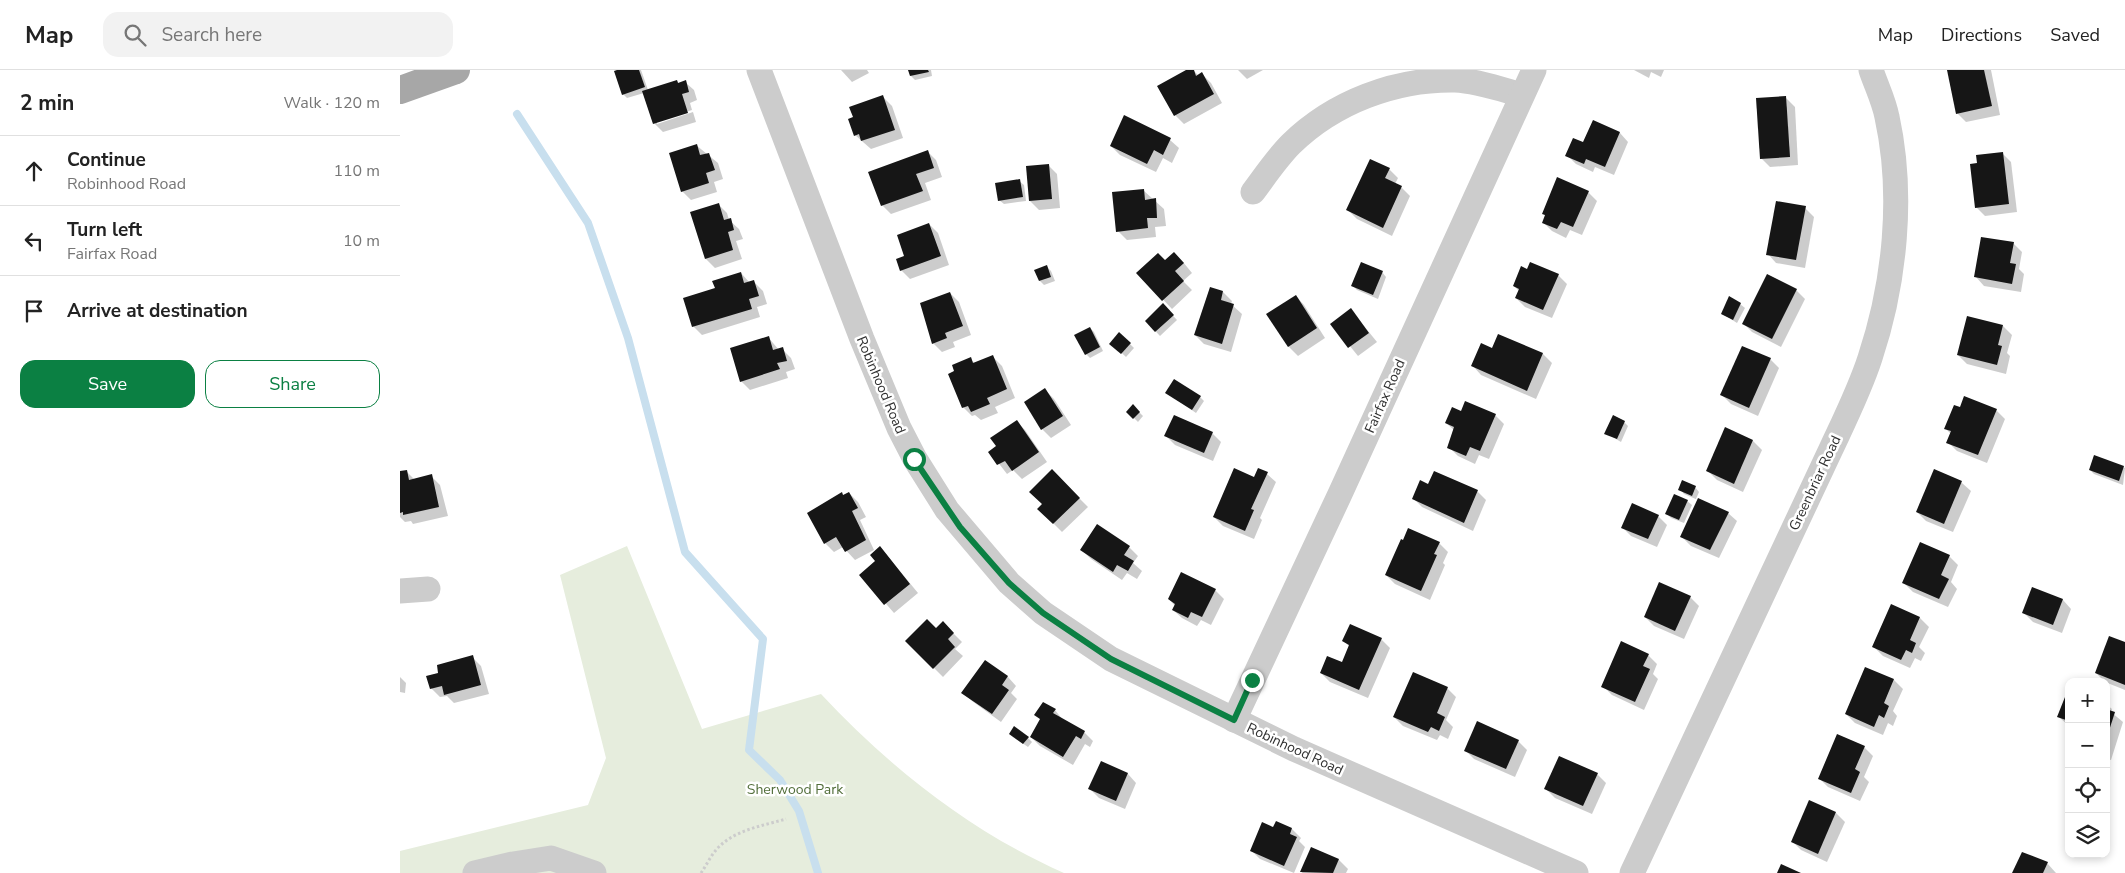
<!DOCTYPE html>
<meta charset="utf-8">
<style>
body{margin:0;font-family:"Nunito Sans",sans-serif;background:#f2f2f2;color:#222}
.controls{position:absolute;right:15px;bottom:15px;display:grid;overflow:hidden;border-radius:10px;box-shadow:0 2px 8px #0003}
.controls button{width:45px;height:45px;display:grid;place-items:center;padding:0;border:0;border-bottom:1px solid #e0e0e0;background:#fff;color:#222;font:25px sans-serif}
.stop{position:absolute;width:15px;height:15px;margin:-11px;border:4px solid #0b8043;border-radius:50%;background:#fff}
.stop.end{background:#0b8043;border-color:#fff;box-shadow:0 1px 5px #0008}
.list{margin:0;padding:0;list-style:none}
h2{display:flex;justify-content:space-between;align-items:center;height:65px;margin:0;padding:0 20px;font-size:21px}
h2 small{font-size:16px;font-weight:400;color:#767676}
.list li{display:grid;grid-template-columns:32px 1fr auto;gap:15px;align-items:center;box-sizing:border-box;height:70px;padding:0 20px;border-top:1px solid #e0e0e0}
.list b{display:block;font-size:19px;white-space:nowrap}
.list p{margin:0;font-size:16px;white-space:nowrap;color:#767676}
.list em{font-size:16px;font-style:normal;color:#767676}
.actions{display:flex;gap:10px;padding:15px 20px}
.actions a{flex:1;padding:11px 0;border:1px solid #0b8043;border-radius:15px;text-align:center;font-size:18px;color:#0b8043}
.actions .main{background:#0b8043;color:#fff}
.icon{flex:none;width:28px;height:28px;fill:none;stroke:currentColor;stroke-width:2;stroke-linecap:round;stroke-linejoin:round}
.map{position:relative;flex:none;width:1725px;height:803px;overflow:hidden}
header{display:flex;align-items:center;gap:30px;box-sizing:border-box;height:70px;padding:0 25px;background:#fff;border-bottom:1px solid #e0e0e0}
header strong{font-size:24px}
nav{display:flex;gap:28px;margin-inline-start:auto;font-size:18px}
.search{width:350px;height:45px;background:#f2f2f2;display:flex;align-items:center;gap:12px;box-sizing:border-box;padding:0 18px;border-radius:15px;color:#767676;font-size:19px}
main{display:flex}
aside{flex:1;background:#fff}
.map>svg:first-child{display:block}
.green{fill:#e6eddd}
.shadow{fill:#0003}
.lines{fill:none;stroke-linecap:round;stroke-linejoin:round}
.stream{stroke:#c8dfee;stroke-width:8}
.building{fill:#161616}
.path{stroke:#ccc;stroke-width:3;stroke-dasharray:2.5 2.5;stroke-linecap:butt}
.minor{stroke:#ccc;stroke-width:25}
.major{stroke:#a7a7a7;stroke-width:28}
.route{stroke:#0b8043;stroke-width:6}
.labels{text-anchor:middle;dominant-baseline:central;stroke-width:5;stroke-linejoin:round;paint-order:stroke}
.street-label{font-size:14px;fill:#2f2f2f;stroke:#fff}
.park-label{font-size:14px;fill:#526e3a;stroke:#fff}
</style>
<header>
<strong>Map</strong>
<div class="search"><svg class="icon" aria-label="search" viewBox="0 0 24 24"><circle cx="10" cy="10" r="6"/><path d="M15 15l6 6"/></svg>Search here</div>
<nav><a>Map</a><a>Directions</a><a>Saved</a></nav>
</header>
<main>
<aside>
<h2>2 min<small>Walk · 120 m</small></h2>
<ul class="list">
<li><svg class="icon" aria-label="ahead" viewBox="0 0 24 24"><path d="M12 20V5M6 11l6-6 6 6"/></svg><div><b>Continue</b><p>Robinhood Road</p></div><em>110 m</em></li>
<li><svg class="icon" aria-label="left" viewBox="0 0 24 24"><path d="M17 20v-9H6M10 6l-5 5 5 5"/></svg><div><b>Turn left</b><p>Fairfax Road</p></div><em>10 m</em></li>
<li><svg class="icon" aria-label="arrive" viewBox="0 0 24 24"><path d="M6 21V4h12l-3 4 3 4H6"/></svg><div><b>Arrive at destination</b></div></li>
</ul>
<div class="actions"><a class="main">Save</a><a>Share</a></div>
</aside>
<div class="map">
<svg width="1725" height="803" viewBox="0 0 1725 803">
<rect width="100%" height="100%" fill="#fff"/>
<path class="green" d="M 227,476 L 302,659 L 421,624 C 490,698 571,762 664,803 L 0,803 L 0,781 L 188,735 L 206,688 L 160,505 Z"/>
<g class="shadow">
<polygon points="220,0 241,0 248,20 277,11 279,14 285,12 294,20 297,30 290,33 292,40 257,51 257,54 293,42 296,52 263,62 254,53 244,23 227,28 223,24"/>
<polygon points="441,0 467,0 469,3 452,12"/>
<polygon points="510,0 531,0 532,6 515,10 511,6"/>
<polygon points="788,0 793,0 799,6 802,4 811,13 822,33 784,54 775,45"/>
<polygon points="838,0 863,0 847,9"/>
<polygon points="1234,0 1264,0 1261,7 1251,2 1249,8"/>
<polygon points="1548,0 1591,0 1600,45 1566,52 1557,43"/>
<polygon points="483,27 492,36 503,68 471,79 455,65"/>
<polygon points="1386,28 1395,37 1398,95 1370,97 1361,88"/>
<polygon points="1194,52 1220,63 1228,72 1214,105 1195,97 1193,102 1176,94 1167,85 1184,74"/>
<polygon points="770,70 779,78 772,93 763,88 756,102 720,85 711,76"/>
<polygon points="296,75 318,93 323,109 314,112 317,122 291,130 282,121"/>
<polygon points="527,81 536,90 542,107 525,113 531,130 491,144 482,135"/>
<polygon points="1602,83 1611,92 1617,142 1585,146 1576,137 1578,94"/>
<polygon points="648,95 657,104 660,138 639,140 630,131 627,97"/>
<polygon points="989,99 998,108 995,114 1002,118 1010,126 992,166 957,149 948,140"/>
<polygon points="619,111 624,115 626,131 604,134 599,130"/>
<polygon points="743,120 764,139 766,156 755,157 756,167 727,170 718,161"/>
<polygon points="1188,122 1197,131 1182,165 1170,160 1166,168 1152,161 1143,152 1146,146 1143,143"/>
<polygon points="318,134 327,143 329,150 339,159 343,169 336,171 342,189 315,198 306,189"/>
<polygon points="1405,138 1414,147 1405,198 1376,193 1368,184"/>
<polygon points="529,154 538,163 549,195 510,209 501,200 506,187"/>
<polygon points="1613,173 1622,182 1619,199 1624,204 1621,222 1584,216 1576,207"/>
<polygon points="765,192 783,192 792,203 783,211 792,220 772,239 738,203"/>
<polygon points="647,197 651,201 655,211 644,215 640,211"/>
<polygon points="1128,201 1158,205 1167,214 1152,248 1125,237 1116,228 1119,221 1114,216"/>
<polygon points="982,202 986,207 978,229 957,220 953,216"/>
<polygon points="341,203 350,213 354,212 363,221 367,234 357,237 360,247 302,265 293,256 316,219"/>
<polygon points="810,219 823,222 832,231 831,234 842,244 831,282 804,274 795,265"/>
<polygon points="1396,220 1405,229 1381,277 1352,262 1343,253"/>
<polygon points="550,223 559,232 571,265 553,272 555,277 542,282 533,273"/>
<polygon points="896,226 904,235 925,268 898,286 889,277 868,244"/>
<polygon points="1340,234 1345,238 1337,253 1323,244"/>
<polygon points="763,235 777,250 760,266 746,251"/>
<polygon points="951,240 977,272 958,286 932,254"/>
<polygon points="1603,256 1612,265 1607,283 1610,286 1606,304 1567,294 1558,285"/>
<polygon points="690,258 694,262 703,281 690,288 686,284"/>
<polygon points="1099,265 1143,284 1152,293 1136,329 1081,305 1073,296 1093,280"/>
<polygon points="368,267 379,280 382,279 391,288 395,299 386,302 388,308 350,320 341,311"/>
<polygon points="711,273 730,274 734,278 726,287"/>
<polygon points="1342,277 1370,289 1379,298 1358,346 1331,334 1322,325"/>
<polygon points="593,287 602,296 615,328 595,337 598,343 581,350 575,345 572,346 563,337 570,289 576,294"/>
<polygon points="645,320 654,329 671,355 651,368 642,359"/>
<polygon points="767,323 800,327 804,331 796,343"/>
<polygon points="733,336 743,346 738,352 728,342"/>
<polygon points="1560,339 1596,340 1605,349 1587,393 1557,381 1548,372 1551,364 1546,359"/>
<polygon points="1061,343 1095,345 1104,354 1089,389 1079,385 1075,394 1058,386 1049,377 1054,360 1046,353"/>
<polygon points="617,352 625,360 647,392 622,409 613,400 607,404 590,382 598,376"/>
<polygon points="1224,352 1228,356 1221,372 1206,363"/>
<polygon points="1326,359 1353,371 1362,380 1343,422 1317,410 1308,401"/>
<polygon points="812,363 821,372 813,391 775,375 766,366"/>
<polygon points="1695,386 1725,398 1723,415 1694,404 1690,400"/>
<polygon points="6,401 15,410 31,406 40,415 48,446 13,454 11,451 5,452 0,447 0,403"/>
<polygon points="652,401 688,437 662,462 639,439 643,435"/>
<polygon points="1535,401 1562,413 1571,421 1553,462 1526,451 1517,442"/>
<polygon points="867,404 876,412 860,448 862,450 854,469 823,456 814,447 854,408"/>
<polygon points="1029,415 1077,421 1086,430 1073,461 1022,437 1013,428"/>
<polygon points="1295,417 1299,422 1296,429 1328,443 1337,451 1319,488 1291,476 1282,467 1298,430 1284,424 1280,419"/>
<polygon points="449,423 458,432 466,447 460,450 474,480 455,490 443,477 434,482 425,473 442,424 444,426"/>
<polygon points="1287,431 1292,435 1284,453 1271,448 1267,444"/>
<polygon points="1258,446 1267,455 1257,477 1231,466 1222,457"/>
<polygon points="1039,473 1048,482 1043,493 1045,495 1030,530 995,514 986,505"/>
<polygon points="480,477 518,523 494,543 461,505 477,492"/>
<polygon points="729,477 738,486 733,493 742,501 737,509 727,503 722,510 691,489 682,480"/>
<polygon points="1549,486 1558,495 1551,512 1557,519 1548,537 1513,522 1504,513"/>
<polygon points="1633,519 1663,530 1671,539 1662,563 1633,552 1624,543"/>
<polygon points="815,520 824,529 811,555 801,550 797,556 782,548 773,540 775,536 769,529"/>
<polygon points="1290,527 1299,536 1284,569 1254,556 1245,547"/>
<polygon points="1492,536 1520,548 1529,557 1519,577 1525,583 1521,591 1515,588 1510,598 1483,586 1474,577"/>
<polygon points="543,553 562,572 555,579 563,586 543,607 507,571 536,559"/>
<polygon points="981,569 990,578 968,628 930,612 921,603 942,594 950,577 944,571"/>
<polygon points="1725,573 1725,620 1705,612 1696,603"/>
<polygon points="1248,585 1257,594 1253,604 1258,609 1244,640 1212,625 1203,616"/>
<polygon points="72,587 81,596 89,624 54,633 47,626 40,627 31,618 40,603"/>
<polygon points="585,592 608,607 616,616 611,623 617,629 601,652 572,631 563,623"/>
<polygon points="1466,598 1494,610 1503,619 1493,641 1497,646 1493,656 1488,653 1483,665 1455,653 1446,644"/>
<polygon points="0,607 6,613 5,623 0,622"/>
<polygon points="1047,618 1056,627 1046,650 1053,657 1048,669 1040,665 1037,670 1003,656 994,647"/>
<polygon points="1669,620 1669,656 1659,647"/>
<polygon points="1706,634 1712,639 1711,642 1723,652 1711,690 1706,689"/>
<polygon points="655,640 663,650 684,662 693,671 690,677 685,674 673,695 640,676 631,667 641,650 636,645"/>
<polygon points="615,668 628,668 632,672 628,677"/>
<polygon points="1118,671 1127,680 1115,707 1074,689 1065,680"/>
<polygon points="1464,677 1473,686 1464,707 1469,712 1460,731 1428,717 1419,708"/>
<polygon points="701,693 728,704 736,713 725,739 699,728 690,719"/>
<polygon points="1197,704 1206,713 1192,744 1155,728 1146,719"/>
<polygon points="1436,743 1445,752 1427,792 1401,780 1392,771"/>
<polygon points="874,759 892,759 901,768 899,771 905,777 894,803 860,789 851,780"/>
<polygon points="911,779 939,790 948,799 946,803 902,803"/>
<polygon points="1647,793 1656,803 1614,803"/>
</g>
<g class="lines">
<polyline class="stream" points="117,44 188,153 228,268 285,482 363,569 349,680 380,710 399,741 418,803"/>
</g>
<g class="building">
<polygon points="217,0 239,0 245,17 222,25 214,1"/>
<polygon points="508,0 528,0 529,2 510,6"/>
<polygon points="786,0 794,0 796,6 802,2 814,24 774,46 757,16"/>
<polygon points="1547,0 1584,0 1592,36 1556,44"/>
<polygon points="277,10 278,13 286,10 289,22 282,24 288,43 253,54 242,21"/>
<polygon points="483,25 495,60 461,71 459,64 454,66 448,49 453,47 449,37"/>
<polygon points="1386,26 1390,87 1360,89 1356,28"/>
<polygon points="724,45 771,68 763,85 754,80 747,94 710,76"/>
<polygon points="1193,50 1220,62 1205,97 1186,89 1184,94 1165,86 1173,68 1183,72"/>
<polygon points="297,74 300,85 309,83 315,100 306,103 309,113 281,122 269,83"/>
<polygon points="528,80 534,98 516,104 523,121 481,136 468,102"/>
<polygon points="1603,82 1609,134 1575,138 1570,94 1577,93 1576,85"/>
<polygon points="970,89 990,98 985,108 1002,116 983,158 946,140"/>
<polygon points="649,94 652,129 629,131 626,96"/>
<polygon points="1157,107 1189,121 1173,157 1161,152 1157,159 1142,153 1145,145 1142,144"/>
<polygon points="620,109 623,127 598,131 595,113"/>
<polygon points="744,119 745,130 756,128 757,148 747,148 748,158 716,162 712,122"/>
<polygon points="1376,131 1406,136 1396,190 1366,185"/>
<polygon points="319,133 324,150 331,148 334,160 328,162 333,180 305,189 290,142"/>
<polygon points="529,153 541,186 500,201 496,189 504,186 497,165"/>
<polygon points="1581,167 1614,172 1610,193 1616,194 1612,214 1574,207"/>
<polygon points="774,182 784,193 775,201 784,211 762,231 736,203 758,183 765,190"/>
<polygon points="961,192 983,201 973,225 951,216"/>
<polygon points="1130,192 1159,204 1143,240 1115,228 1119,219 1113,216 1121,196 1127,199"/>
<polygon points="647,195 651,207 639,211 634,200"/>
<polygon points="341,202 344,213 354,210 359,226 349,229 352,239 292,257 283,228 315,218 312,211"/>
<polygon points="1367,204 1397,219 1372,269 1342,254"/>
<polygon points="810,217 823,221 821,230 834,234 822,274 794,265"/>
<polygon points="550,222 563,256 545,263 547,268 532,274 520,233"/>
<polygon points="896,225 917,258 888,277 866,244"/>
<polygon points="1329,226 1341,233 1333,250 1321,244"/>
<polygon points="763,233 774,245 755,262 745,251"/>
<polygon points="951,238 969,263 948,278 930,254"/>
<polygon points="1567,246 1603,255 1598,275 1602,276 1597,295 1557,285"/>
<polygon points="690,257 700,277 685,285 674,265"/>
<polygon points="719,262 731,273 721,284 709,274"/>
<polygon points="1098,264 1143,283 1127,321 1071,296 1081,273 1092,278"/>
<polygon points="369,266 373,280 383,277 387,291 377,293 380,299 340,312 330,278"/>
<polygon points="1342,276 1371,288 1349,338 1320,325"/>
<polygon points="593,285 607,319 587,328 590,334 571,342 568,336 562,338 548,304 554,301 552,295 571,287 573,293"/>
<polygon points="774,309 801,326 792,340 765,323"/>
<polygon points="645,318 663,346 641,360 624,332"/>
<polygon points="1564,326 1597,339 1578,385 1546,373 1551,361 1544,359 1554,335 1560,337"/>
<polygon points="1065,331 1096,344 1080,381 1070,377 1066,386 1047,378 1054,357 1045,353 1052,337 1061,341"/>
<polygon points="733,334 740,342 733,349 726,342"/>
<polygon points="774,345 813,362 804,383 764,366"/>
<polygon points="1213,345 1225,351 1217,369 1204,364"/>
<polygon points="617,350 639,382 612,401 605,391 597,395 588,382 596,376 590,368"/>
<polygon points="1325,357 1353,370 1334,414 1306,401"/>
<polygon points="1694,385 1724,396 1719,411 1689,400"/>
<polygon points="834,398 854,407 858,398 868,402 851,439 854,440 845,461 813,447"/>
<polygon points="652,399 680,428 653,454 637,439 642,434 629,422"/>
<polygon points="1534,399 1562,411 1544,454 1516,442"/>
<polygon points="7,400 9,410 32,404 39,437 3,445 3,442 0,443 0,401"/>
<polygon points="1034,401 1078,420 1064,453 1012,429 1020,410 1028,414"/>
<polygon points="1282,410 1296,416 1292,426 1278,420"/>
<polygon points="442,422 443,425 449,422 458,438 452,441 466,470 445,482 436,467 424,474 407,443"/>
<polygon points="1274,424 1288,430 1279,450 1265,444"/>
<polygon points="1298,428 1329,442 1310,480 1280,467"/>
<polygon points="1232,433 1259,445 1248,469 1221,458"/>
<polygon points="697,454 730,476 724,485 734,491 728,501 717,495 713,502 680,480"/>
<polygon points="1008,458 1040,472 1034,484 1037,485 1021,521 985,505 1001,469 1003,470"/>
<polygon points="1520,472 1550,485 1541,505 1549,509 1539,529 1502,513"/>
<polygon points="480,476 510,514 484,535 459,505 475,491 470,485"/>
<polygon points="781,502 816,519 802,547 791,542 788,548 772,540 775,534 768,529"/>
<polygon points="1259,512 1291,526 1275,561 1244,547"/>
<polygon points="1632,517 1663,529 1653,555 1622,543"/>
<polygon points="1491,534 1520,547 1510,570 1516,573 1512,583 1506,580 1501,590 1472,577"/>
<polygon points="527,549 536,558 543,551 554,563 548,569 555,577 533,599 505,571"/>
<polygon points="950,554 982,568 959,620 920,603 927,586 942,592 949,575 942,571"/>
<polygon points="1709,566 1725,572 1725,615 1695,603"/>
<polygon points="1221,571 1249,584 1243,596 1250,599 1235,632 1201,617"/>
<polygon points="73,585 81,615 44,625 42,616 30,619 26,606 38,603 37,595"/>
<polygon points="585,590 608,606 602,615 609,620 592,644 561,623"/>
<polygon points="1465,597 1494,609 1484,633 1489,636 1484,648 1479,645 1474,657 1445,644"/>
<polygon points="1013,602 1048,617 1037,643 1045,647 1039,661 1031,657 1028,662 993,647"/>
<polygon points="1669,617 1669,651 1657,647"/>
<polygon points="643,632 656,639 653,643 685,661 681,669 676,666 663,687 630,667 640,649 634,645"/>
<polygon points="1706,639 1715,642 1706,670"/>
<polygon points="1077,651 1119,670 1106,699 1064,681"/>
<polygon points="614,656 629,667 623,674 609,664"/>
<polygon points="1437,664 1465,676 1455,699 1460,702 1451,723 1418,709"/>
<polygon points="1159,686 1198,703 1183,736 1144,719"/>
<polygon points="701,691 728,703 716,731 688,719"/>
<polygon points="1409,730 1436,742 1418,784 1391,772"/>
<polygon points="876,751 892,758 890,764 897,767 884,796 850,781 862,752 873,757"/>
<polygon points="911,777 939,789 933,803 900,802"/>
<polygon points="1622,782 1648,792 1643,803 1612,803"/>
<polygon points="1381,794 1401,803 1377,803"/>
</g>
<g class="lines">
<path class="path" d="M 301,803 C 306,796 310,787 316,780 C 333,760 362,756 386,749"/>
<g class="minor">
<polyline points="359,0 462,269 499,358 515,389 547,440 609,513 643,543 711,589 894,679 1176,803"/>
<path d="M 853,122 C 865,106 877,88 891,74 C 934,32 995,9 1055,10 C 1078,11 1100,19 1122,25"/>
<polyline points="0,521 28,519"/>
<polyline points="834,650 940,424 1134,0"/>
<polyline points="75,803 113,794 151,788 194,803"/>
<path d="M 1232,803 L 1431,379 C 1445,349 1460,319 1470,288 C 1495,213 1504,125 1487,47 C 1484,31 1476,15 1471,0"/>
</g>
<polyline class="major" points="0,20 56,0"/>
</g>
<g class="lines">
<polyline class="route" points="514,389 560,457 609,513 643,543 711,589 834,650 852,610"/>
</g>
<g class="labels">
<g class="street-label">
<text transform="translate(481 315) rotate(67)">Robinhood Road</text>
<text transform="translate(985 326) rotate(-66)">Fairfax Road</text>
<text transform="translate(1415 413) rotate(-65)">Greenbriar Road</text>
<text transform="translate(895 679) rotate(25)">Robinhood Road</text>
</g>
<g class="park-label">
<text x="395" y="719">Sherwood Park</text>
</g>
</g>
</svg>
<div class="controls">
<button>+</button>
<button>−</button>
<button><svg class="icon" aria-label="locate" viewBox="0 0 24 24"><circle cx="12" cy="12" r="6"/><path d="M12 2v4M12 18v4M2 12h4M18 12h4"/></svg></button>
<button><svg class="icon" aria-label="layers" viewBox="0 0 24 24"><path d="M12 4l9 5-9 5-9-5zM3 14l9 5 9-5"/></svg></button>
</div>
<div class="stop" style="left:514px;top:389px"></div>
<div class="stop end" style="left:852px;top:610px"></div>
</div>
</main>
